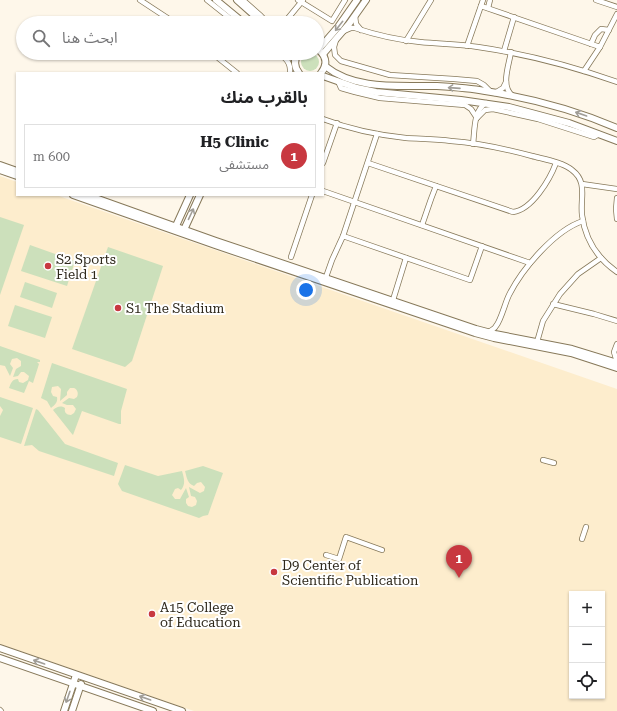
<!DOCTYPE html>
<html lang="ar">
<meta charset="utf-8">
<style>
body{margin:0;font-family:"Roboto Serif","Noto Sans Arabic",serif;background:#f6f6f6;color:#202124;direction:rtl}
.controls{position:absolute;right:12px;bottom:12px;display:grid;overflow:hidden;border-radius:0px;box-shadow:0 1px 3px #0004}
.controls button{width:36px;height:36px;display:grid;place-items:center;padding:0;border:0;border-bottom:1px solid #e0e0e0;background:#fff;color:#202124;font:20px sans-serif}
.you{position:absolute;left:306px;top:290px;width:14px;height:14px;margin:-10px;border:3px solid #fff;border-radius:50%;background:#1a73e8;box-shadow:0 0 0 6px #1a73e833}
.badge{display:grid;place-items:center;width:26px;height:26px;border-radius:50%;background:#c83840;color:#fff;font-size:13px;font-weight:700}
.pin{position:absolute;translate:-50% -33px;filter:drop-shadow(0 1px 2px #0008)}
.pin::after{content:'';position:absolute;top:21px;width:14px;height:12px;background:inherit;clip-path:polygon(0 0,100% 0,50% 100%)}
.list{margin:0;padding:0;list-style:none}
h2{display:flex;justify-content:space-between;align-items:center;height:52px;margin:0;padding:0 16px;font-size:17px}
h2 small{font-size:13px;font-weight:400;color:#757577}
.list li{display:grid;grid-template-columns:26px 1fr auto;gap:12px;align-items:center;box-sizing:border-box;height:64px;margin:0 8px 8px;padding:0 8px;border:1px solid #e0e0e0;border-radius:0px}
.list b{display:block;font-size:15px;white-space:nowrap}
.list p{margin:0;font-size:13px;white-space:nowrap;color:#757577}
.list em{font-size:13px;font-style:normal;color:#757577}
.icon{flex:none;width:22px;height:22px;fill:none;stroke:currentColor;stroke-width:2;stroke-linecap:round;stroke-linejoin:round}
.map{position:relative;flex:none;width:617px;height:711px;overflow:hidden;direction:ltr}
.search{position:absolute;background:#fff;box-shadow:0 1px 3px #0004;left:16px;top:16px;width:308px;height:44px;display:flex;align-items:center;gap:10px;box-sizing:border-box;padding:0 14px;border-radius:22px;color:#757577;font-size:15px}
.panel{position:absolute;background:#fff;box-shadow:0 1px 3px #0004;left:16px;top:72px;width:308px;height:124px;border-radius:0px;direction:rtl}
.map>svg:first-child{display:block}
.built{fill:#fdedcd;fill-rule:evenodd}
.green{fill:#cce0bb}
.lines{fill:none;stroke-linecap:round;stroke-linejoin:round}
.street-casing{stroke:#87795a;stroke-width:6}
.secondary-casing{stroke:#87795a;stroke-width:8}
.street{stroke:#fff;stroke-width:4.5}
.secondary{stroke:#fff;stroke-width:6}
.oneway{stroke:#a19e98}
.poi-dot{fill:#c83840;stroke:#fff;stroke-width:1.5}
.labels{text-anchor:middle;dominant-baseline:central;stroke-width:4;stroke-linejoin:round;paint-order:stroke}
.poi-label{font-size:13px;fill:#2e281b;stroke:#fff;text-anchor:start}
</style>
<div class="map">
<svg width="617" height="711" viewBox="0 0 617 711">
<rect width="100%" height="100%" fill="#fef7ea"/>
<path class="built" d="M 0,176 L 17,182 L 17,195 L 56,195 L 617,389 L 617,711 L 194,711 L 0,644 ZM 572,594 L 602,594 L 602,696 L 572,696 Z"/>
<g class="green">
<circle cx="310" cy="62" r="9"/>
<polygon points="0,217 24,225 0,295"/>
<polygon points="30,245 75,261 67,286 21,271"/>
<polygon points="108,247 163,266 132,361 125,367 72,349"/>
<polygon points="25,282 57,293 52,308 20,297"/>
<polygon points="15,305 52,317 45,338 8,326"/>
<path d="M 0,346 L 40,360 L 40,362 L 37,362 L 39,364 L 33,383 L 29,381 L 24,393 L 9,388 C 11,383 12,379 18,379 L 19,382 L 23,383 L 28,380 L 29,376 L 24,372 L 21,372 L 18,376 L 13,377 L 16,369 L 21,366 L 21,361 L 17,358 L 12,359 L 10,364 L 13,368 L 10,376 L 5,366 L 0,365 Z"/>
<path d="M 52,363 L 127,389 L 121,411 L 121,424 L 119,424 L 82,411 L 73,435 L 72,434 L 53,410 C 57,407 60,405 65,408 C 64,412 66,415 71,415 L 74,413 L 76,409 L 73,405 L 67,405 L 62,403 L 69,398 L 74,399 L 77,397 C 79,393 77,389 74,388 L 70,388 L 67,392 L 67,395 L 60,401 L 61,389 L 58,386 L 52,387 L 51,392 L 53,396 L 57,397 C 58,402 55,405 51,408 L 47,401 L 41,398 Z"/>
<polygon points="0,397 33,408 21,444 0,437 0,416 3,410 0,406"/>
<polygon points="36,409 38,410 65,444 118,463 114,476 39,451 32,445 24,446"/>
<path d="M 125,465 L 158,476 L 182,471 C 184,478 186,484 181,490 L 178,488 L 175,489 L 172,495 L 175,499 L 180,499 L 186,488 L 189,497 L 186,499 L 186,503 L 188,506 L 192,507 L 196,505 L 197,501 L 195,497 L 191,496 L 189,487 L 200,493 L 204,491 L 205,487 L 201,482 L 197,483 L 194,486 C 187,483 187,478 185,471 L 203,466 L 223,473 L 208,515 L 203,516 L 199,518 L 122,491 L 118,484 Z"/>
</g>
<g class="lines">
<defs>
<g id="street">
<polyline points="140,0 175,23"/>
<polyline points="207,0 236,23"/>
<polyline points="243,0 261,16 263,18 264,23"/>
<polyline points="298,0 332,21 345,0"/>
<polyline points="596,0 617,7"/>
<polyline points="481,6 600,47"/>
<polyline points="488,8 490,0"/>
<polyline points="355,16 356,24 361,30"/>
<polyline points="284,23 303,0"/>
<path d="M 344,31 L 351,28 L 355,28 C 376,35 398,40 420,42 C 440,44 459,44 478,47 C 526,54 572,66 617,82"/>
<polyline points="336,40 334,47 335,55 341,61 390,75 454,79 477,81 484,85 491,92"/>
<polyline points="406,41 431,0"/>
<polyline points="591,44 595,35 601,29 609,30"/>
<polyline points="467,46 483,0"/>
<polyline points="504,51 514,17"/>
<path d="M 511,52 C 509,65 500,87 513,96"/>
<polyline points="212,53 237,73"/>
<path d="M 278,53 C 286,58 291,63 290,73"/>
<polyline points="584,71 600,47 617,14"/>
<polyline points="338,81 341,88 355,92 380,98 465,105 471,109 477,118"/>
<polyline points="495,93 503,88 506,82"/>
<polyline points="477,118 485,110 493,109 538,119 594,137 599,134"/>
<path d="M 323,119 C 349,129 378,135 406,138 C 421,139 436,139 451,141 C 479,143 506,149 532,156 C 543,159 563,162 572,170 C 588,182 580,198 582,215 C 585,239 597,258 617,272"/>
<path d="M 473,144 C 475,130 473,111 486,103"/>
<polyline points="323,163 337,123"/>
<path d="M 368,163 L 513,212 C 532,210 550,179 556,163"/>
<polyline points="582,184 617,189"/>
<polyline points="323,191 530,263"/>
<polyline points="617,198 616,209 617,219"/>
<polyline points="422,225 431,199 436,186"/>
<polyline points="343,236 470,280 482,246"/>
<polyline points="291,257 312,195"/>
<polyline points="326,277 332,260 343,236 377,134"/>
<polyline points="393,300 406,258"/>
<polyline points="553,304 594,314 617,321"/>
<path d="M 489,332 C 491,330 495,329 496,326 C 501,320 505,303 509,295 C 522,269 555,230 583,221"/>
<polyline points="537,342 543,321 560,294 578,274 601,258"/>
<polyline points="617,344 614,352 617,362"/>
<polyline points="543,460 554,463"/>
<polyline points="582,539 586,527"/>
<polyline points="326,555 339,559 346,537 382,550"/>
<polyline points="0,710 1,711"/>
</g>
<g id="secondary">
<polyline points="216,0 244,23"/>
<polyline points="237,0 263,23"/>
<polyline points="318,50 338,27 357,0"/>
<path d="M 320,51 C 327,58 327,66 321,73"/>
<polyline points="288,53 295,59"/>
<path d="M 298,53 C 294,60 294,67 299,73"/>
<polyline points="323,54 349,24 366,0"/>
<path d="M 325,66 C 356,91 400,85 437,86 C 453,87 469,88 485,91 C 531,98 575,110 617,128"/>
<polyline points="323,76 357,88 376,92 461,100 509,107 569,123 617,141"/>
<polyline points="0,165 17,171"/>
<polyline points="0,170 17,176"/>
<polyline points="73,195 215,245 475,333 494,338 571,353 617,368"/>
<polyline points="87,195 216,241 476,329 495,334 572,349 617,363"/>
<polyline points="175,228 190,195"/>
<polyline points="183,232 200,195"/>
<polyline points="0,648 182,711"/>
<polyline points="0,658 153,711"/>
<polyline points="64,711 76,675"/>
<polyline points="72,711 81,684"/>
</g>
</defs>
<use href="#street" class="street-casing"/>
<use href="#secondary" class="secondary-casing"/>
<use href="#street" class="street"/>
<use href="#secondary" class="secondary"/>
</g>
<defs><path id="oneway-shaft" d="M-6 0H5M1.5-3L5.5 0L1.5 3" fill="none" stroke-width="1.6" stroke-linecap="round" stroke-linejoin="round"/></defs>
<g class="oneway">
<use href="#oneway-shaft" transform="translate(339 26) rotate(128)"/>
<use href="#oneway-shaft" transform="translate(454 88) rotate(-176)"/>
<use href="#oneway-shaft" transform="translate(581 114) rotate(-161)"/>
<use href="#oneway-shaft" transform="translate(191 214) rotate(-65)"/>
<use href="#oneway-shaft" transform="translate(39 662) rotate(-161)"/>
<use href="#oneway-shaft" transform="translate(68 697) rotate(109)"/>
<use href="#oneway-shaft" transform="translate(145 698) rotate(-161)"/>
</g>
<g class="poi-dot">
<circle cx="48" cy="266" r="4"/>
<circle cx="118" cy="308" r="4"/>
<circle cx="274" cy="572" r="4"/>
<circle cx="152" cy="614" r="4"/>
</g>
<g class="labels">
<g class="poi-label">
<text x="56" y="259">S2 Sports<tspan x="56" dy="15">Field 1</tspan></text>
<text x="126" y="308">S1 The Stadium</text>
<text x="282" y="565">D9 Center of<tspan x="282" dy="15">Scientific Publication</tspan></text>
<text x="160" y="607">A15 College<tspan x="160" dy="15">of Education</tspan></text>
</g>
</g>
</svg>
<div class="controls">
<button>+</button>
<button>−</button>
<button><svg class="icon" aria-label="locate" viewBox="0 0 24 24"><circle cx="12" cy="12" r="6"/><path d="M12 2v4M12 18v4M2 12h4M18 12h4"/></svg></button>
</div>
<div class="you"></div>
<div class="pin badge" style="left:459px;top:578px">1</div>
<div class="search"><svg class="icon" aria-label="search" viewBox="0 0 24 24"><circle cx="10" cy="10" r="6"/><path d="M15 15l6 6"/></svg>ابحث هنا</div>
<section class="panel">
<h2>بالقرب منك<small></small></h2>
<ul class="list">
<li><span class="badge">1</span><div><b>H5 Clinic</b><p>مستشفى</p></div><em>600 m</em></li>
</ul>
</section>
</div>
